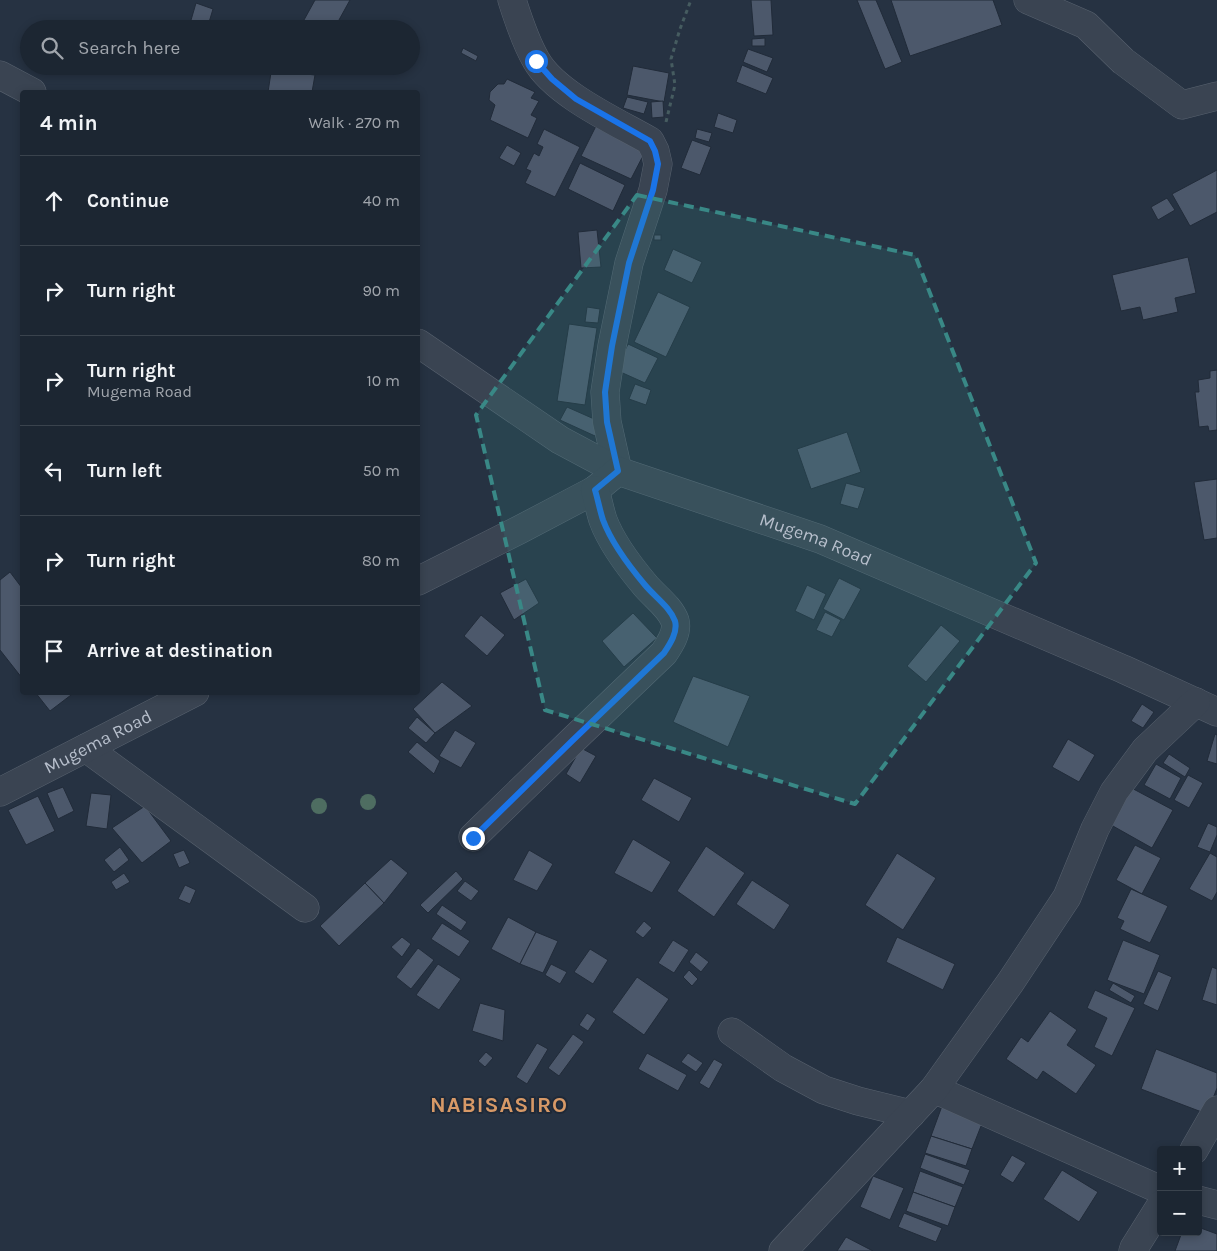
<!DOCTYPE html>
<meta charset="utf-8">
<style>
body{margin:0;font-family:Karla,sans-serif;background:#29323e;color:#f1f3f6}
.controls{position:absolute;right:15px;bottom:15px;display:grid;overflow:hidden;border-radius:5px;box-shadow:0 2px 8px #0003}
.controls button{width:45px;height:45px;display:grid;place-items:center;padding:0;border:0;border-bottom:1px solid #3a434d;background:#1c2632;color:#f1f3f6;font:25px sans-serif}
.stop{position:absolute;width:15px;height:15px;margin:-11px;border:4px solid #1a73e8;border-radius:50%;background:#fff}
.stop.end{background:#1a73e8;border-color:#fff;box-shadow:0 1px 5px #0008}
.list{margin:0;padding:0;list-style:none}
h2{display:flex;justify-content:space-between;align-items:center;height:65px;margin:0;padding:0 20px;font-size:21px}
h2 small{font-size:16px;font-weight:400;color:#a0a5ac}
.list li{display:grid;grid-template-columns:32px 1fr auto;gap:15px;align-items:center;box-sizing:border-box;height:90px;padding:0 20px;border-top:1px solid #3a434d}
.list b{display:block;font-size:19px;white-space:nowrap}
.list p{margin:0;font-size:16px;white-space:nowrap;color:#a0a5ac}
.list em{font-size:16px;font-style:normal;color:#a0a5ac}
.icon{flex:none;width:28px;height:28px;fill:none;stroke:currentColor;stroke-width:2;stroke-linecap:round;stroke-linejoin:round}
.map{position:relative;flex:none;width:1217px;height:1251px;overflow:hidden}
.search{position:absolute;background:#1c2632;box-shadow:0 2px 8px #0003;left:20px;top:20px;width:400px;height:55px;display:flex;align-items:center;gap:12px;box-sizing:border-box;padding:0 18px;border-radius:28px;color:#a0a5ac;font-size:19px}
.panel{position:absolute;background:#1c2632;box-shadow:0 2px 8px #0003;left:20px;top:90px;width:400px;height:605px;border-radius:5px}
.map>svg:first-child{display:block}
.building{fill:#4c586b;stroke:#212b39}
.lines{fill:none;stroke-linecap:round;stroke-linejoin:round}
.minor-casing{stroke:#58626f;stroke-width:29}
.path{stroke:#465c60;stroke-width:3;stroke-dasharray:4 4;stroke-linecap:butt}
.minor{stroke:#3a4452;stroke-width:28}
.tree{fill:#4e6d61}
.route{stroke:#1a73e8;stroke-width:6}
.marked{fill:#398886;fill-opacity:0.2;stroke:#398886;stroke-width:4;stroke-dasharray:10 6;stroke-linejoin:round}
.labels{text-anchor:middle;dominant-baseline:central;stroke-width:4;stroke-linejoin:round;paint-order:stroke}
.street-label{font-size:18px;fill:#b7bfcc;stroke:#1f2937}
.district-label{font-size:22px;font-weight:bold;letter-spacing:1px;fill:#d79967;stroke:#1f2937}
</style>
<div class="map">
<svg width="1217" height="1251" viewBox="0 0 1217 1251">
<rect width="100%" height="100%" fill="#263242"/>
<g class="building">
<polygon points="315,0 350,0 334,29 299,29"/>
<polygon points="751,0 771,0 773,35 754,36"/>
<polygon points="857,0 876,0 902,62 885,69"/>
<polygon points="891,0 993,0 1002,25 910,56"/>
<polygon points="196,3 213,9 207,29 193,29 189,27"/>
<polygon points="765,38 765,46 752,46 752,39"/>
<polygon points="463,48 478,56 476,61 461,53"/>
<polygon points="748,49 773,58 767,72 743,62"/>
<polygon points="742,65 773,78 766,94 736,82"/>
<polygon points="272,66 306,66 306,74 315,75 312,92 268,92"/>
<polygon points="633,66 669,73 664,102 627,95"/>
<polygon points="507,79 535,92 531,98 539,101 531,115 537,118 528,138 490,120 495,105 489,100 490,92 498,84 504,84"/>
<polygon points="627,97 648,102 644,114 623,108"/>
<polygon points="663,101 664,117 652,118 651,102"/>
<polygon points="718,113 737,120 733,133 714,127"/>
<polygon points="596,126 646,150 631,179 581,156"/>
<polygon points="544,129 580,147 555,197 525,183 531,171 526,169 534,153 539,156 543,147 537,144"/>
<polygon points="697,129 712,133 709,142 695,138"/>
<polygon points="692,140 711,147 700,175 681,168"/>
<polygon points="507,145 521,153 514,166 499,158"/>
<polygon points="580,163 625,185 613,211 568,189"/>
<polygon points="1217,170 1217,212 1190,226 1172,194"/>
<polygon points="1167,198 1175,210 1158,220 1151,207"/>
<polygon points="597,230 601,267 581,268 578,232"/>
<rect x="654" y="235" width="7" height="5"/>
<polygon points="673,249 702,262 692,283 664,270"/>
<polygon points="1188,257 1196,293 1175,298 1178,312 1143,320 1140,307 1121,311 1112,275"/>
<polygon points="658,292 690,307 666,357 634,342"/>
<polygon points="587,307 600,309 598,323 585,322"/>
<polygon points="569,324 597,328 585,405 557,401"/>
<polygon points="628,344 658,358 645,383 616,370"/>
<polygon points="1217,370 1217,430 1209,431 1208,426 1199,427 1195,392 1199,392 1198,380 1210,378 1210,371"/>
<polygon points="635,384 651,390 646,405 629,399"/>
<polygon points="567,407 601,422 595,436 560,420"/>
<polygon points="847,432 861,472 811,489 797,449"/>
<polygon points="1217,479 1217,538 1204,540 1194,482"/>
<polygon points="846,483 865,488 858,509 840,504"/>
<polygon points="10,572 22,588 22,678 0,650 0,580"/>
<polygon points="839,578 861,589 844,620 823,609"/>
<polygon points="526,579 539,603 514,620 500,593"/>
<polygon points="807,585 826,594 814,620 795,611"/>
<polygon points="825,612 841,620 832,637 816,630"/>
<polygon points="633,613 657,638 624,667 602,641"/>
<polygon points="481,615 505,635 487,656 464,636"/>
<polygon points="941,625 960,641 926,682 907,666"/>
<polygon points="693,676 750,696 728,747 673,722"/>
<polygon points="442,682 472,706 435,733 413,709"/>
<polygon points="35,692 75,692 50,711"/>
<polygon points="1142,704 1154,712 1143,728 1131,721"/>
<polygon points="417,717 435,733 426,743 408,728"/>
<polygon points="455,730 476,743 461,768 439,756"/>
<polygon points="1215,734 1217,735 1217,764 1207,761"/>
<polygon points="1068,739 1095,755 1079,782 1052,767"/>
<polygon points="417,742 440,761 434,774 408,752"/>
<polygon points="581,748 596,756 580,783 566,774"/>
<polygon points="1169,754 1190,768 1185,777 1163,763"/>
<polygon points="1156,764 1181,778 1170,799 1144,785"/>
<polygon points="1188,775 1203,783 1189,808 1174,800"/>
<polygon points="654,778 692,798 679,822 641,800"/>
<polygon points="1124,784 1173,810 1152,848 1104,821"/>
<polygon points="63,787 74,811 58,819 47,793"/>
<polygon points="91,793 111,795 107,829 86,826"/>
<polygon points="38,796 55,831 26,845 8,810"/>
<polygon points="145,806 171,841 142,863 112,828"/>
<polygon points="1208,823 1217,827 1217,835 1210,852 1197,847"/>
<polygon points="633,839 671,862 652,893 614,873"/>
<polygon points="1135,845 1161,858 1142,894 1116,880"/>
<polygon points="706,846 745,873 714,917 677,891"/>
<polygon points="120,847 129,860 114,872 104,860"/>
<polygon points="184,850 190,863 179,868 173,854"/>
<polygon points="529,850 553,864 537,891 513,880"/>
<polygon points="897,853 936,878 903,930 865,905"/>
<polygon points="1210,853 1217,857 1217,892 1212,901 1189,889"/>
<polygon points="391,859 408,873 384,903 365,883"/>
<polygon points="456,871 463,879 428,913 420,905"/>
<polygon points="124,873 130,882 116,890 111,882"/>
<polygon points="752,880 790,905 774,930 736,904"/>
<polygon points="465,881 479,891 471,901 457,891"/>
<polygon points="365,883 384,903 339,946 320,926"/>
<polygon points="185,885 196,890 190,904 178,899"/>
<polygon points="1131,889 1168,906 1150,943 1120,929 1124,921 1117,918"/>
<polygon points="442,905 467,922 461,931 436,914"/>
<polygon points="508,917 536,932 520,964 491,949"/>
<polygon points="644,921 652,928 643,938 635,932"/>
<polygon points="442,923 470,941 459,957 431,939"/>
<polygon points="536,932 558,941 543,973 520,964"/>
<polygon points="402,937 411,944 402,957 391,947"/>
<polygon points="897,937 955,964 943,990 886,962"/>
<polygon points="673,940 689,950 674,973 658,963"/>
<polygon points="1123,940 1160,955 1144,994 1107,980"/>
<polygon points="418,948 434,960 411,989 396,977"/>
<polygon points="590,949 608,960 593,984 574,972"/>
<polygon points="696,952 709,962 701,972 689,962"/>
<polygon points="438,964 461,979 439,1010 416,995"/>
<polygon points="551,964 567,972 560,984 545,975"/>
<polygon points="1212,967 1217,969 1217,1005 1202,1000"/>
<polygon points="689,970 698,979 692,986 683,977"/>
<polygon points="1158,971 1172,977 1158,1011 1143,1004"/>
<polygon points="637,977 669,999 644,1035 612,1012"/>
<polygon points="1113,983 1135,996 1131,1003 1109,990"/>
<polygon points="1095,990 1135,1008 1112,1056 1094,1047 1107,1018 1087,1008"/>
<polygon points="480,1003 505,1010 503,1041 472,1031"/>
<polygon points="1050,1011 1077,1030 1067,1045 1096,1065 1076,1094 1043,1071 1037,1080 1006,1059 1021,1037 1028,1042"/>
<polygon points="587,1013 596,1019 588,1031 579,1025"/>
<polygon points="573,1034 584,1042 559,1076 548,1068"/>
<polygon points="537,1043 548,1049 527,1084 516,1077"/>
<polygon points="1156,1049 1217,1073 1217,1088 1207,1114 1141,1089"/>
<polygon points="486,1052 493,1058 485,1067 478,1061"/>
<polygon points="647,1053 687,1075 678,1091 638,1069"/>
<polygon points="688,1053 703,1063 696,1072 681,1062"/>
<polygon points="714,1059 723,1064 709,1089 699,1083"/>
<polygon points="942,1106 983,1121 972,1149 931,1136"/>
<polygon points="931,1136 972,1149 966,1166 925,1153"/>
<polygon points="925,1154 970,1170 964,1185 920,1168"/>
<polygon points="1012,1155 1026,1163 1013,1183 1000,1175"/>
<polygon points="1062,1170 1098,1192 1079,1222 1043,1199"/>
<polygon points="920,1171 963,1187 955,1207 913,1192"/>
<polygon points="873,1176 904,1188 890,1220 860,1207"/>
<polygon points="913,1192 955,1207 948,1226 906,1211"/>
<polygon points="904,1213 942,1228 936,1242 898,1227"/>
<polygon points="1198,1227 1217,1234 1217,1251 1175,1251 1182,1232 1198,1232"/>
<polygon points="846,1237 873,1251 837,1251"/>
</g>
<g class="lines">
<defs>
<g id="minor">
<path d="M 512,0 C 518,19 526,43 536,60 C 555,94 617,122 650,141 L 655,151 L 658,164 L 653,190 L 629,263 L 612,346 L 605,392 L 607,422 L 618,471"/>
<polyline points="1028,0 1086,25 1123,61 1182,105 1217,96"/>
<polyline points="0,75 32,92"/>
<polyline points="418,343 560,440 618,471"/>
<path id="s1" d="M 418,581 L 519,530 L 595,490 L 618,471 L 820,539 L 1123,669 L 1217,712"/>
<polyline points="86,748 305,908"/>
<path id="s2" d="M 0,792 L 195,692"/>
<path d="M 473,837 L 573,740 L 664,653 C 670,644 678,632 675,621 C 670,607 655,597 645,585 C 629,566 612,544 603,520 C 600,511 598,500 595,490"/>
<polyline points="732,1032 783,1068 824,1090 858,1101 911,1114"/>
<polyline points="934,1089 1161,1190"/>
<polyline points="1194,1150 1217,1110"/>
<polyline points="1198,1200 1217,1205"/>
<polyline points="783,1251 934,1089 1010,983 1067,897 1095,829 1114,792 1145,750 1196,702"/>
<polyline points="1133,1251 1134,1248 1161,1205"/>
</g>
</defs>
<use href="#minor" class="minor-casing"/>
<polyline class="path" points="666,122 675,85 671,59 680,29 691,0"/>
<use href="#minor" class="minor"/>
</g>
<g class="tree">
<circle cx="368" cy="802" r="8"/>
<circle cx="319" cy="806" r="8"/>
</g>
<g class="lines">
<path class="route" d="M 473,838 L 573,740 L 664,653 C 670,644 678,632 675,621 C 670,607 655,597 645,585 C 629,566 612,544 603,520 C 600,511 598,500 595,490 L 618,471 L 607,422 L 605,392 L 612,346 L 629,263 L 653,190 L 658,164 L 655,151 L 650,141 L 576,99 L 552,79 L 536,61"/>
</g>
<path class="marked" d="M 637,195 L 915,255 L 1036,563 L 855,804 L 545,710 L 476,415 Z"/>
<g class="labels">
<g class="street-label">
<text stroke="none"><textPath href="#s1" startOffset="438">Mugema Road</textPath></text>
<text stroke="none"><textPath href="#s2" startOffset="110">Mugema Road</textPath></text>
</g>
<g class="district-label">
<text x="499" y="1105">NABISASIRO</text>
</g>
</g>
</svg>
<div class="controls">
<button>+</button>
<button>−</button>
</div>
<div class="stop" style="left:536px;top:61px"></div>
<div class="stop end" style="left:473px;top:838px"></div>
<div class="search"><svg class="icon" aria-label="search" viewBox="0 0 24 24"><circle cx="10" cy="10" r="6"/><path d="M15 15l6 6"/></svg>Search here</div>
<section class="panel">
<h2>4 min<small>Walk · 270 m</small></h2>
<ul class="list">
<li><svg class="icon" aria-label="ahead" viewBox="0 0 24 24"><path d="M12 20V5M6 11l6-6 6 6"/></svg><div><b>Continue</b></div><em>40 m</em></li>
<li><svg class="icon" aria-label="right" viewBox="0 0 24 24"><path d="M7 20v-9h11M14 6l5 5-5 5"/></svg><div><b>Turn right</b></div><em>90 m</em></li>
<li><svg class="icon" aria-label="right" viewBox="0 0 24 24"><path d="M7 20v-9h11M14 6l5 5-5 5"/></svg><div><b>Turn right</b><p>Mugema Road</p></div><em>10 m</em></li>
<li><svg class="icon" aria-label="left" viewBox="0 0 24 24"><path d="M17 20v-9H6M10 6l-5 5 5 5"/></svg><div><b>Turn left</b></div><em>50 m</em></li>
<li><svg class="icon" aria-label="right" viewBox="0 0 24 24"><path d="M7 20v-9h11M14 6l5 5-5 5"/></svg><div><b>Turn right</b></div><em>80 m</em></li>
<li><svg class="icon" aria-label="arrive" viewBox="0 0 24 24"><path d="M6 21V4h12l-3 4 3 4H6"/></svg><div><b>Arrive at destination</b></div></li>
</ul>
</section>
</div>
